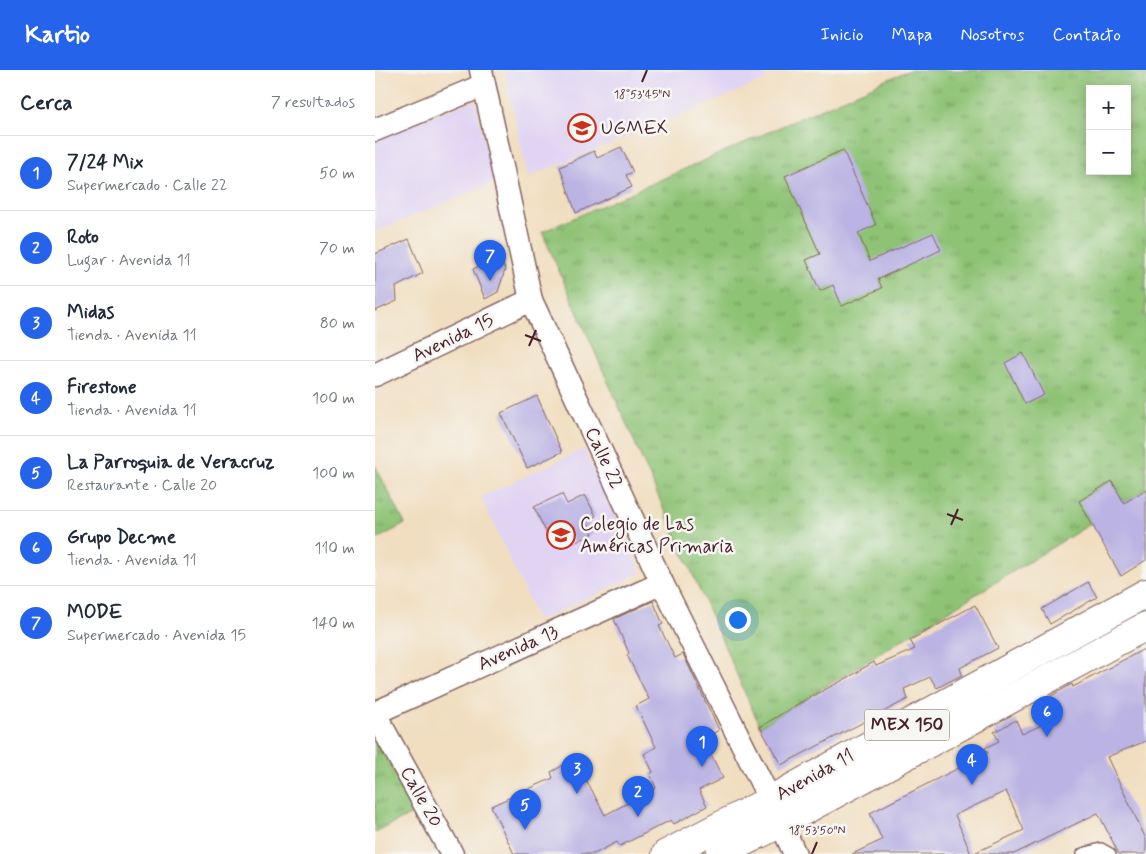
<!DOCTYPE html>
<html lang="es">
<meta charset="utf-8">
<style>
body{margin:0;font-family:Mynerve,sans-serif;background:#f2f2f3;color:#1f2937}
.controls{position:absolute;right:15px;top:15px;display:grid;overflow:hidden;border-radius:0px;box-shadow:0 2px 12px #0003}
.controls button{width:45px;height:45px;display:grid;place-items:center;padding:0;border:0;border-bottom:1px solid #e0e1e3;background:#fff;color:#1f2937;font:25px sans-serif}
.you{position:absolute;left:362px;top:549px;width:18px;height:18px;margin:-12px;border:4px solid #fff;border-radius:50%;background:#1a73e8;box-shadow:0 0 0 8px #1a73e833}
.badge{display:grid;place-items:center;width:32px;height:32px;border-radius:50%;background:#2563eb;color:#fff;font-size:16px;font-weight:700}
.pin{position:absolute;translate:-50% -41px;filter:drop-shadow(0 1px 2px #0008)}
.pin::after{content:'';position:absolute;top:26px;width:18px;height:15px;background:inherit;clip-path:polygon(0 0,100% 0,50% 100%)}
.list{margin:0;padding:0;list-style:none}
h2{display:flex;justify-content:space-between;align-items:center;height:65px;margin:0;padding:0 20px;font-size:21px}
h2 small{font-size:16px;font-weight:400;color:#747a83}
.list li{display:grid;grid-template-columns:32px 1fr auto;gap:15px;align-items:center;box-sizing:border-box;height:75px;padding:0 20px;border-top:1px solid #e0e1e3}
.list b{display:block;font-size:19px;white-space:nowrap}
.list p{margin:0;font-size:16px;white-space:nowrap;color:#747a83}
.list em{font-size:16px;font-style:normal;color:#747a83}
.map{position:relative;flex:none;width:771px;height:784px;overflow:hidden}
header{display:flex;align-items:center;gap:30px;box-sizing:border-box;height:70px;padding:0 25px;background:#2563eb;color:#fff}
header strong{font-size:24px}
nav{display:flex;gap:28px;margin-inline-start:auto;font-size:18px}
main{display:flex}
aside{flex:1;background:#fff}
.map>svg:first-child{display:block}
.built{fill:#e1d4f3}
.grass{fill:url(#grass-tufts);stroke:#6c7150;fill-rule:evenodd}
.building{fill:#bab3e3}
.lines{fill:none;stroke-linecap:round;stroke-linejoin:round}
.service-casing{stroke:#84625f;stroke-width:14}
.minor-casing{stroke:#84625f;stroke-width:25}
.primary-casing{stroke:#84625f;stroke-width:30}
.service{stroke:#fff;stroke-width:11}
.minor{stroke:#fff;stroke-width:22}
.primary{stroke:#fff;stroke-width:28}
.ticks{fill:none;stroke:#4a1f2b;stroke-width:2}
.labels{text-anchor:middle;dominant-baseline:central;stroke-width:5;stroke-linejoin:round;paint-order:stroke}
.shield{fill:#f6f6f2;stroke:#7e6067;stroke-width:1}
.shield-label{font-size:18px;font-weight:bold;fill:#4a1f2b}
.poi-label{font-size:19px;fill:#4a1f2b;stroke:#f6f6f2;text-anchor:start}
.street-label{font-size:19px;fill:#4a1f2b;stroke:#f6f6f2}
.ticks-label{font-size:12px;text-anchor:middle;fill:#4a1f2b;stroke:#f6f6f2;stroke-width:5;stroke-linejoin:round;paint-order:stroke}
</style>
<header>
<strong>Kartio</strong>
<nav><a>Inicio</a><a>Mapa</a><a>Nosotros</a><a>Contacto</a></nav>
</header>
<main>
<aside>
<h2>Cerca<small>7 resultados</small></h2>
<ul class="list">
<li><span class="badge">1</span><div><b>7/24 Mix</b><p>Supermercado · Calle 22</p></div><em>50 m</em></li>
<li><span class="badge">2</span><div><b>Roto</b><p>Lugar · Avenida 11</p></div><em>70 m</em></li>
<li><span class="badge">3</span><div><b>Midas</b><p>Tienda · Avenida 11</p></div><em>80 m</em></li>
<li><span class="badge">4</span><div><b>Firestone</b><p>Tienda · Avenida 11</p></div><em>100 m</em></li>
<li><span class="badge">5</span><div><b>La Parroquia de Veracruz</b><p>Restaurante · Calle 20</p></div><em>100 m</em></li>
<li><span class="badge">6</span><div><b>Grupo Decme</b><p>Tienda · Avenida 11</p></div><em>110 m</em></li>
<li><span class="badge">7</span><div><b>MODE</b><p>Supermercado · Avenida 15</p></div><em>140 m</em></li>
</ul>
</aside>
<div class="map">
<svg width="771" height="784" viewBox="0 0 771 784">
<defs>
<pattern id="grass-tufts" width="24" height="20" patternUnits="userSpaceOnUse" patternTransform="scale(1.25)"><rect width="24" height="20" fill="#8ec375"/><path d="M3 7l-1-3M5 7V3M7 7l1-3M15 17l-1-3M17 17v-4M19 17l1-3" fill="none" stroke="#769e60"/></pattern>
</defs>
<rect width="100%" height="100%" fill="#f6f6f2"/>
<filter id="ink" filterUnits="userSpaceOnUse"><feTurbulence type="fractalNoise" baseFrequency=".02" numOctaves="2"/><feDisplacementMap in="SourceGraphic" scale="10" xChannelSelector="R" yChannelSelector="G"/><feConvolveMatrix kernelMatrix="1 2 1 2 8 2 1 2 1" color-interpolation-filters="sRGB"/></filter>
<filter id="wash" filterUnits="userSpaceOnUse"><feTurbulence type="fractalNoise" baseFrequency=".0096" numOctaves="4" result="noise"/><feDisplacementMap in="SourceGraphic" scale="20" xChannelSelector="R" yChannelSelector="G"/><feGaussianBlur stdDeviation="1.12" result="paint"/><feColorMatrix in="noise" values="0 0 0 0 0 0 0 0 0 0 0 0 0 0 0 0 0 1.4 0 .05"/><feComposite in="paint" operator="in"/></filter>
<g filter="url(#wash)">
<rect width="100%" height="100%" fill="#f1dec0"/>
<g class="built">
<polygon points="130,0 387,0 391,10 153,107"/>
<polygon points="100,30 119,112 0,162 0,68"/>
<polygon points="209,379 266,503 163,551 106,427"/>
</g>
<g class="grass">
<path d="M 534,0 L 771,0 L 771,419 L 749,433 L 737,411 L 705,431 L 717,453 L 385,657 L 167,162 ZM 715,19 L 752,19 L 752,101 L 715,101 Z"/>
<polygon points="0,395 30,454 0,470"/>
<polygon points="0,668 41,742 0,763"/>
</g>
<g id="blocks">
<g class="building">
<polygon points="246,77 258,102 251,105 257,117 201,143 185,97 219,81 222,88"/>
<polygon points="468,80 501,155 483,163 495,191 558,163 566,180 503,209 507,218 467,236 458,215 445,221 431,190 445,184 410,106"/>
<polygon points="34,169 48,203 21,217 22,231 0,241 0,184"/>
<polygon points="125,186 130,200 123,222 110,229 98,199"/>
<polygon points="648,283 669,325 650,334 630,293"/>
<polygon points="162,326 187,382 152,398 126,343"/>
<polygon points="737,411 749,433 771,420 771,490 746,506 704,431"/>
<polygon points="187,424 192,434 210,425 221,446 212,450 218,464 199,473 193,459 174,469 159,437"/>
<polygon points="713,512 722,527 675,554 667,539"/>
<polygon points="278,531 288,554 284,556 300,588 308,584 344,660 328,669 348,708 324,720 332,736 299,754 296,750 245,776 242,772 219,784 139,784 116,736 178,708 176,702 200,689 230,745 281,718 275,704 278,702 269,684 281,677 261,636 274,629 252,585 254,583 239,549"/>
<polygon points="600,535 623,578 585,598 587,605 562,618 555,607 529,619 533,629 406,695 385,657 423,634 485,601 485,600 499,592 501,596 540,579 535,570"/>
<polygon points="771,578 771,671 732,687 771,769 771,784 744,784 723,743 639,784 597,784 649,760 631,721 580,745 596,784 477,784 507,770 495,743 613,683 610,678 624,671 619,662 641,650 647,664 680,649 671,629 697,614 698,617"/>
</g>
</g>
</g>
<g filter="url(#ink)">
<use href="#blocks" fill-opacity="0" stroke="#84625f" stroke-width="1"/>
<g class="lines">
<defs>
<polyline id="service" points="708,784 726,779 735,784"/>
<g id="minor">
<polyline points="106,0 156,230 287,513 395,730 420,784"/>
<polyline points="0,60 109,15"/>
<polyline points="0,305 156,230"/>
<polyline points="0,643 287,513"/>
<polyline points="0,644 77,784"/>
</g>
<g id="primary">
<polyline points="291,784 395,730 771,523"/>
<polyline points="345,784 406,753 771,556"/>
</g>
</defs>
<use href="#service" class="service-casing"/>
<use href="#minor" class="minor-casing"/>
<use href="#primary" class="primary-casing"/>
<use href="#service" class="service"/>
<use href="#minor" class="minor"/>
<use href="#primary" class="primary"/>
</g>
</g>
<path class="ticks" d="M 267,12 L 272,0M 150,265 L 166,271M 154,276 L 161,260M 572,444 L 588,450M 576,455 L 583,439M 437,784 L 442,772"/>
<defs>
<symbol id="school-ring" viewBox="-11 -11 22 22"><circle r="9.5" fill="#f6f6f2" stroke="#c8321e" stroke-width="1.5"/><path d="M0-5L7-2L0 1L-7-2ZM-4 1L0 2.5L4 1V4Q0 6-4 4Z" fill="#c8321e"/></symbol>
</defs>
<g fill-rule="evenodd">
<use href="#school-ring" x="191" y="42" width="32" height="32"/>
<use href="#school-ring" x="170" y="449" width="32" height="32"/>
</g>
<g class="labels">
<rect class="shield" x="489.5" y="639.5" width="85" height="31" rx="4"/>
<g class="shield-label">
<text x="532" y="655">MEX 150</text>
</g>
<g class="poi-label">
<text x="226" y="58">UGMEX</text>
<text x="205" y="454">Colegio de Las<tspan x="205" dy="22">Américas Primaria</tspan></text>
</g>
<g class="street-label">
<text transform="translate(78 268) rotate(-26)">Avenida 15</text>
<text transform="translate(229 388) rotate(65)">Calle 22</text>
<text transform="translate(143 578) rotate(-24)">Avenida 13</text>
<text transform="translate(440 705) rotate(-29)">Avenida 11</text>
<text transform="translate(46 727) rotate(61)">Calle 20</text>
</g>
</g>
<g class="ticks-label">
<text x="267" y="28">18°53'45"N</text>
<text x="442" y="764">18°53'50"N</text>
</g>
</svg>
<div class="controls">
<button>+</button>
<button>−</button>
</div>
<div class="you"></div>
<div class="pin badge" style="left:327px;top:697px">1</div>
<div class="pin badge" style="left:263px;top:747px">2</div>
<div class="pin badge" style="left:202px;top:724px">3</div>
<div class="pin badge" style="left:597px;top:715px">4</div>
<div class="pin badge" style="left:150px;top:760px">5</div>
<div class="pin badge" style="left:672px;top:667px">6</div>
<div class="pin badge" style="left:115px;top:211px">7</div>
</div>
</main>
